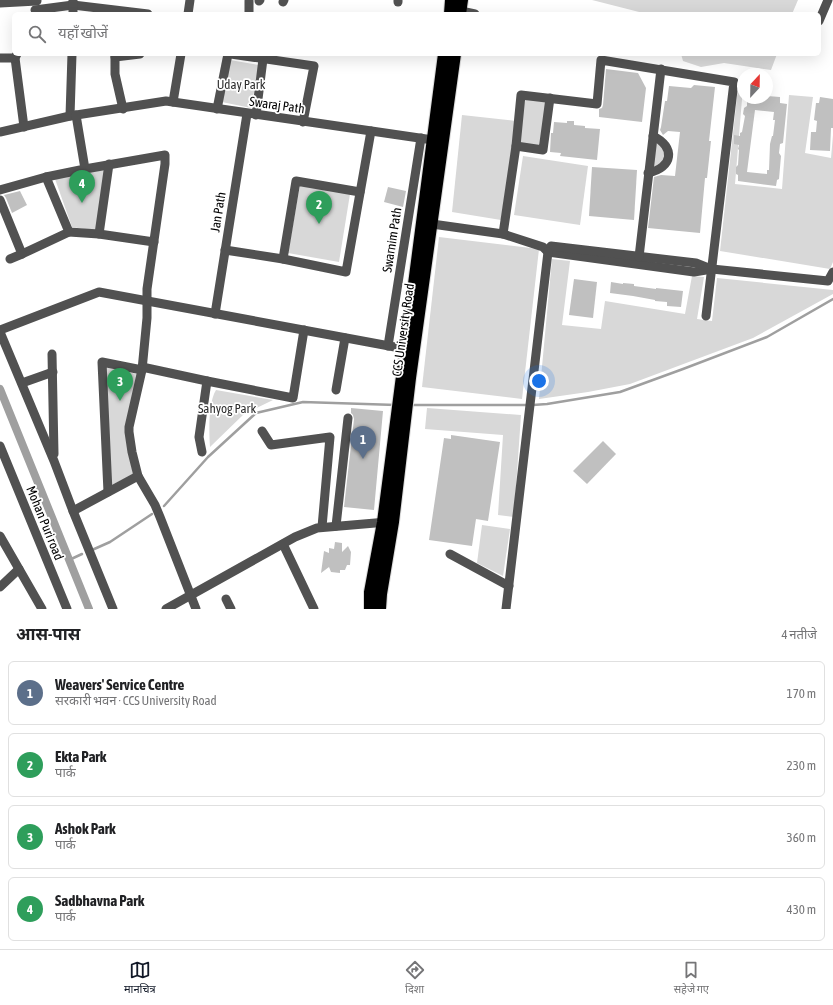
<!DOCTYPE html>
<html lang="hi">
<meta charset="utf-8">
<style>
body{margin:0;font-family:"Asap Condensed","Noto Sans Devanagari",sans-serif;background:#f2f2f2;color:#202124}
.compass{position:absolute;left:737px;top:68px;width:36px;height:36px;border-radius:50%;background:#fff;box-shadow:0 4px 16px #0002;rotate:22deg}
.you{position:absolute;left:539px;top:381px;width:14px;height:14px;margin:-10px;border:3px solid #fff;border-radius:50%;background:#1a73e8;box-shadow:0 0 0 6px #1a73e833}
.badge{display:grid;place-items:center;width:26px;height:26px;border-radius:50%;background:#111827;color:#fff;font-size:13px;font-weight:700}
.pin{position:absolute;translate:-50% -33px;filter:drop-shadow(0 1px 2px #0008)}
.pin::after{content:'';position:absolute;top:21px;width:14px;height:12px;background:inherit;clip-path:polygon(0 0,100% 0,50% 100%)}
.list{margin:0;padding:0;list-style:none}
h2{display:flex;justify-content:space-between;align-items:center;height:52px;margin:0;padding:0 16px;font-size:17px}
h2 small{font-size:13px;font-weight:400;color:#757577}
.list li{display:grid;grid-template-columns:26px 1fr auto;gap:12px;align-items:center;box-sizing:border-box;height:64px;margin:0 8px 8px;padding:0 8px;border:1px solid #e0e0e0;border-radius:6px}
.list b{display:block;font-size:15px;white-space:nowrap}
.list p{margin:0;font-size:13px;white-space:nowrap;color:#757577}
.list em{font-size:13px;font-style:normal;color:#757577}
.icon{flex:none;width:22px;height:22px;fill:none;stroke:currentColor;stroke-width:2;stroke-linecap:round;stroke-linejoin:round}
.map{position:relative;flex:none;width:833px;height:609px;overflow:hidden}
.search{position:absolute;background:#fff;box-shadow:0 4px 16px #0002;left:12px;right:12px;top:12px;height:44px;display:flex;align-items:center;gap:10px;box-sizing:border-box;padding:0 14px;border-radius:6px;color:#757577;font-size:15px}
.sheet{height:340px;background:#fff}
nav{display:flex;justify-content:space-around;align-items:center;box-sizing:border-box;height:56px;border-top:1px solid #e0e0e0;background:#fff;font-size:11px;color:#757577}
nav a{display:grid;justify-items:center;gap:2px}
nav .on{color:#111827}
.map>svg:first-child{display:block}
.green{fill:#d8d8d8}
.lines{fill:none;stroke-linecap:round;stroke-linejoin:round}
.stream{stroke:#9f9f9f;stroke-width:2.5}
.canal{stroke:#9f9f9f;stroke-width:8}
.building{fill:#c0c0c0;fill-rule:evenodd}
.highway-casing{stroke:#dbdbdb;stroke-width:14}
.minor{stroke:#515151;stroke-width:9}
.highway{stroke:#000;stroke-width:12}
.labels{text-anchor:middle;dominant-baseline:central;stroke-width:3.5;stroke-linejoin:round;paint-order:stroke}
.park-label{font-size:13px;fill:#2f2f2f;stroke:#fff}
.street-label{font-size:13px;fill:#000;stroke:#fff}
</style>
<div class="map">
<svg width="833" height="609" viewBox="0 0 833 609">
<rect width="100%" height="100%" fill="#fff"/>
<g class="green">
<polygon points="592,0 798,0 792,14 647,14"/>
<polygon points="681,54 777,54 771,70 724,63 701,67 683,61"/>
<polygon points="230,60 259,65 251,108 222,102"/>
<polygon points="743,87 735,184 782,189 789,95 813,97 805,153 831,158 833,135 833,262 830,269 720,251 738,88"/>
<polygon points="527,99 545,101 547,103 540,145 519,145 524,103"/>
<polygon points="462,115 516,121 501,220 452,212"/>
<path d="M 655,141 L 663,146 C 665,162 665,161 652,170 Z"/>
<polygon points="523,156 588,166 580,225 514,215"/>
<polygon points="105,168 97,231 72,227 55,179"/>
<polygon points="300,185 350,194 339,262 288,253"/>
<polygon points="439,237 539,249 522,399 422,387"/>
<polygon points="552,259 570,261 562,325 601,329 605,301 685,314 692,276 704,277 697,319 712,321 717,278 833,290 833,294 753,338 630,384 588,392 539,399"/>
<polygon points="102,366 141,375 129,453 133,474 108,487"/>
<path d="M 216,390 L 273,400 L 244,414 L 210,447 C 209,432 208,403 216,390 Z"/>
<polygon points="427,408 521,415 514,517 498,515 503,435 425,429"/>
<polygon points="482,525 510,529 503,576 477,563"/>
</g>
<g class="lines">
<g class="stream">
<polyline points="411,405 528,405"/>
<polyline points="533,405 547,404 620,392 683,369 767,337 833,299"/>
<polyline points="164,506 208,457 256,413 303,402 396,405"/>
<polyline points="92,550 110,542 152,514"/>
<polyline points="69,560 82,554"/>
</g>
<polyline class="canal" points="0,389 89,609"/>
</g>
<g class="building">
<polygon points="606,69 638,73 646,88 642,122 599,117 599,109 602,108 603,105"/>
<polygon points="694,85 715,87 709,141 711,141 707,178 705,178 700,233 648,228 654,177 661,175 675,176 680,132 668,131 663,135 660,130 661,127 665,101 667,101 669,86 691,88"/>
<path d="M 767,96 L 780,97 L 780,103 L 787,104 L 783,143 L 780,144 L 779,153 L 781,156 L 779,179 L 777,180 L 776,186 L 738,181 L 738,175 L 736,174 L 736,167 L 738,165 L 739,150 L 738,149 L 739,145 L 734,144 L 734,135 L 740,136 L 740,133 L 742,132 L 745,116 L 743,114 L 744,108 L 747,106 L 747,100 L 753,101 L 754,98 L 767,98 ZM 755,110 L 774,112 L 773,120 L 775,120 L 773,136 L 772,136 L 770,144 L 769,170 L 767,170 L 767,174 L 747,172 Z"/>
<polygon points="820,97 833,99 833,128 831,128 830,151 810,150 811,132 816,132 817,121 814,120 816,103 819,103"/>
<polygon points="567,121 574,121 574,125 585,126 585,128 600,129 597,160 560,156 561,153 550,152 551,133 553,133 554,122 567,123"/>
<polygon points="592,167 637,170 634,220 589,216"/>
<polygon points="388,187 406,191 403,207 384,202"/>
<polygon points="20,191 27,205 12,213 6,198 4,195"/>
<polygon points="574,279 597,282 593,318 569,315"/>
<polygon points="611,282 623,284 623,283 634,284 634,286 656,289 656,288 683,291 681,307 667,306 667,302 655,301 655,300 633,296 610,293"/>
<polygon points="351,408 383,411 374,510 344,507 354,419 353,415 351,413"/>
<polygon points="451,435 500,442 488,521 476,519 472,546 429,540 444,438 451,439"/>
<polygon points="603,441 616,454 587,484 573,471"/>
<polygon points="335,542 342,543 342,552 348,546 351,552 350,565 347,565 345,570 340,570 340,573 331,572 329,567 321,573 324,551 329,553 329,548 334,549"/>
</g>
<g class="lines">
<defs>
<g id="highway">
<polyline points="450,14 451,0"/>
<polyline points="460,14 462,0"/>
<polyline points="370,609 370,592 383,522 444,54"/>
<polyline points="380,609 381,594 393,522 410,378 455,54"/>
</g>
</defs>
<use href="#highway" class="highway-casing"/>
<g class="minor">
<polyline points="249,1 249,14"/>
<polyline points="259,1 260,0"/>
<polyline points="283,2 284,0"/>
<polyline points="398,2 398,0"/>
<polyline points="0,3 37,1"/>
<polyline points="35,10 73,5 148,14"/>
<polyline points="461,11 475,14"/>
<polyline points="73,14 73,0"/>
<polyline points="188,14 190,0"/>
<polyline points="819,21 828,0"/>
<polyline points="17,54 15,58 24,127"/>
<polyline points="115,54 115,74 123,109"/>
<polyline points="231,54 314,66 303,122"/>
<polyline points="115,57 140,54"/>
<polyline points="0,58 15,58"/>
<polyline points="173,102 181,54"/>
<polyline points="217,109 228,54"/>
<polyline points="256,115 263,59"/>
<polyline points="70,116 72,54"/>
<polyline points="0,132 70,116 166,101 433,140"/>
<polyline points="516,146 543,150 550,98"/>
<polyline points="85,169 165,155 165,164 147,289 147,318 142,370 129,427 129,432 132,452 138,476 155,505 160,517 196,609"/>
<path d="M 648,173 C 673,168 676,147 653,136"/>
<polyline points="0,190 46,177 85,169 76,115"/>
<polyline points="0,200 22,254 69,232 46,177"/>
<polyline points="432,224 503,234 543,247 548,252 694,272 712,269 828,281 833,272"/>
<polyline points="69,232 99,234 154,242"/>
<polyline points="99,234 109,164"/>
<polyline points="503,234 516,146 521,95 597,104 601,60 734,82 706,316"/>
<polyline points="551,246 696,263 711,269"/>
<polyline points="225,250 283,259 346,272 371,131"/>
<polyline points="639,257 661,69"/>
<polyline points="10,259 22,254"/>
<polyline points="283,259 296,181 360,192"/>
<polyline points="215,314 247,114"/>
<polyline points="0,330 99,292 411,350"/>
<polyline points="0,332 54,461 73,511 113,609"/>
<polyline points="388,346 421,138"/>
<polyline points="52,354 54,454"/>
<polyline points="142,367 207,381"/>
<polyline points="22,383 53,372"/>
<polyline points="336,390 345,338"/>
<polyline points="262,431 271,445 330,437 322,527"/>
<polyline points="0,446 67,609"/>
<polyline points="202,452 199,437 207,381 293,398 304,330"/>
<polyline points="108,492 102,362 142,370"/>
<polyline points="73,511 138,476"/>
<polyline points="336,526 348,418"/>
<polyline points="0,536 42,609"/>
<polyline points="283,544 314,609"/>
<polyline points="450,554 509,586"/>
<polyline points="0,587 19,569"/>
<polyline points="226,599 231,609"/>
<polyline points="166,609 295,537 317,528 387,522"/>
<polyline points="506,609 548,252"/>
</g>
<use href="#highway" class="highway"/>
</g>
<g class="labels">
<g class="park-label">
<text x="241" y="84">Uday Park</text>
<text x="227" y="408">Sahyog Park</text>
</g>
<g class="street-label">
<text transform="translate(277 105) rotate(8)">Swaraj Path</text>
<text transform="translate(218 212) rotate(-81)">Jan Path</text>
<text transform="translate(392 240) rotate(-81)">Swarnim Path</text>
<text transform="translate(403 330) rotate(-82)">CCS University Road</text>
<text transform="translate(45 523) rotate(68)">Mohan Puri road</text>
</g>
</g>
</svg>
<svg class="compass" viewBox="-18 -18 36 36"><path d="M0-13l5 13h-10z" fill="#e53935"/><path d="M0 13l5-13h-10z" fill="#757577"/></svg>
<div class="you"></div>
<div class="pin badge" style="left:363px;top:459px;background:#5c6f8a">1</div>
<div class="pin badge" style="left:319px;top:224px;background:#2e9e5b">2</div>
<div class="pin badge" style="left:120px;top:401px;background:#2e9e5b">3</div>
<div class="pin badge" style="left:82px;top:203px;background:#2e9e5b">4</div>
<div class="search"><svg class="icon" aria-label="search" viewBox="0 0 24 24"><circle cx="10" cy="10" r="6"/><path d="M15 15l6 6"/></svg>यहाँ खोजें</div>
</div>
<section class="sheet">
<h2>आस-पास<small>4 नतीजे</small></h2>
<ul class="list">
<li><span class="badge" style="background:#5c6f8a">1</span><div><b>Weavers' Service Centre</b><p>सरकारी भवन · CCS University Road</p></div><em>170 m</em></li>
<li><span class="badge" style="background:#2e9e5b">2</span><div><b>Ekta Park</b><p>पार्क</p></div><em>230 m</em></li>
<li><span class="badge" style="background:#2e9e5b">3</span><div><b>Ashok Park</b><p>पार्क</p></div><em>360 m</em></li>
<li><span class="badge" style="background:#2e9e5b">4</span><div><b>Sadbhavna Park</b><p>पार्क</p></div><em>430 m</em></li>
</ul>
</section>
<nav>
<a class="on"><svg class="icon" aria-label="map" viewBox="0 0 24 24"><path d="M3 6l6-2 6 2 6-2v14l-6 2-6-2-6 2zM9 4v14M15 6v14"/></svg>मानचित्र</a>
<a><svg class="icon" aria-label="directions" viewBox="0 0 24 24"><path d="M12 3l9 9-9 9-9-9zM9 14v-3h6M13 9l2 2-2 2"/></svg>दिशा</a>
<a><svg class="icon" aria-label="saved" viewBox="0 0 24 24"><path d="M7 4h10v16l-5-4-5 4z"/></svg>सहेजे गए</a>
</nav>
